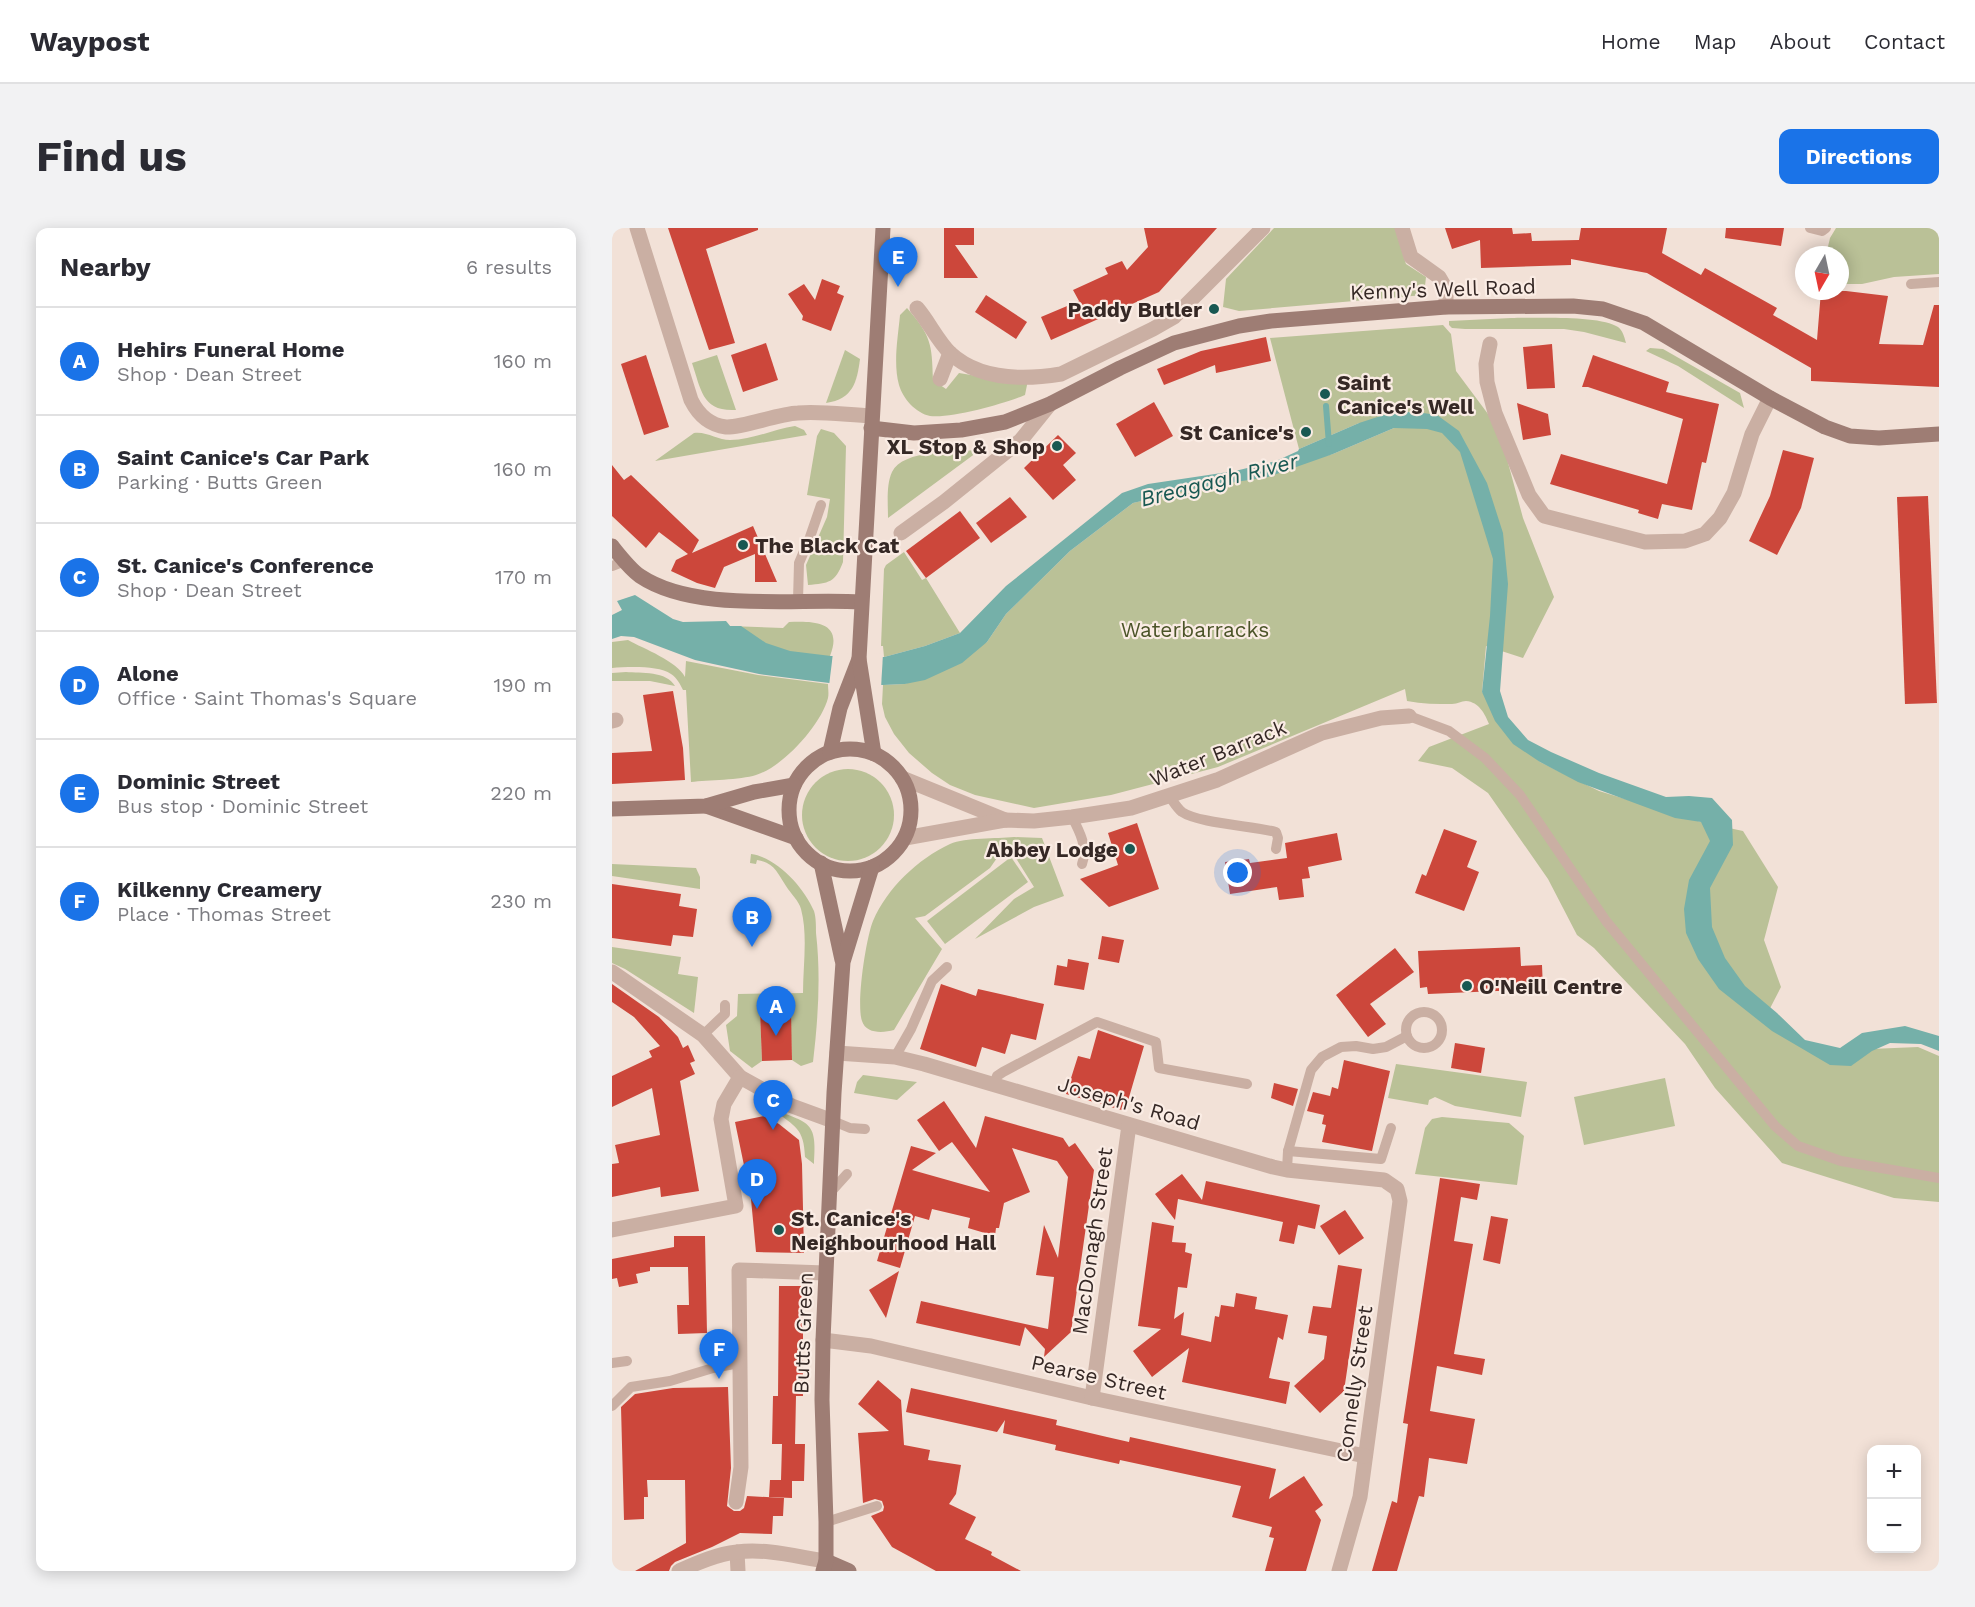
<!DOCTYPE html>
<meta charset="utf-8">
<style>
body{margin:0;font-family:"Work Sans",sans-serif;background:#f2f2f3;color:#2b2b33}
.controls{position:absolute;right:18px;bottom:18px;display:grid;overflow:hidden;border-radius:12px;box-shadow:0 3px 15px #0003}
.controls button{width:54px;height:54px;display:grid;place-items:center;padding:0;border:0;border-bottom:2px solid #e1e1e2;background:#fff;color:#2b2b33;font:30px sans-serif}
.compass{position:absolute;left:1183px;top:18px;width:54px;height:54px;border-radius:50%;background:#fff;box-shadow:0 3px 15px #0003;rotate:189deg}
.you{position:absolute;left:626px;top:645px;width:21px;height:21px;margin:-15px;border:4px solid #fff;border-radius:50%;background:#1a73e8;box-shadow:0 0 0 9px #1a73e833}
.badge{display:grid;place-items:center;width:39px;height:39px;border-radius:50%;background:#1a73e8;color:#fff;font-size:20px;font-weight:700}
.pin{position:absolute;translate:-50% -50px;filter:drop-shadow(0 2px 3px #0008)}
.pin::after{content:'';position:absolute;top:32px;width:21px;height:18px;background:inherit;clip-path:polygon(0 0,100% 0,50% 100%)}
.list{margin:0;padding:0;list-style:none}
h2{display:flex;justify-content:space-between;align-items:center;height:78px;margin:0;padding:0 24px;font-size:26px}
h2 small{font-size:20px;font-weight:400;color:#7c7c81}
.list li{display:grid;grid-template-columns:39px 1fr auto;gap:18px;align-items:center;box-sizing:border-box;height:108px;padding:0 24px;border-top:2px solid #e1e1e2}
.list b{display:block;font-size:22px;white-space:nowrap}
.list p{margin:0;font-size:20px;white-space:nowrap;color:#7c7c81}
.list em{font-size:20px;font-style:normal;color:#7c7c81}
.map{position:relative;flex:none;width:1327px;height:1343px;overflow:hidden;border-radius:12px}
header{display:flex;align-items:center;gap:36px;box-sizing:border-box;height:84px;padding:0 30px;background:#fff;border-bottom:2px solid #e1e1e2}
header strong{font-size:28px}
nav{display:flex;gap:33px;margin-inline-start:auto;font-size:21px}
.intro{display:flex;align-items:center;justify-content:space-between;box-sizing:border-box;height:144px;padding:0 36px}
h1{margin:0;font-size:42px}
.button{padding:15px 27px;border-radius:12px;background:#1a73e8;color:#fff;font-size:21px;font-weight:700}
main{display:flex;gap:36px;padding:0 36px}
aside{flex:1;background:#fff;border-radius:12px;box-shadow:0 3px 15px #0003}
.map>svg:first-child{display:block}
.green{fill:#bac197}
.water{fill:#75b0a9}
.pier{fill:#f2e1d7}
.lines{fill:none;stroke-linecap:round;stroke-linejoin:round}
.stream{stroke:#75b0a9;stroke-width:6}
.building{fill:#cc473b}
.lane{stroke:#caafa3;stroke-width:10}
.street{stroke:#caafa3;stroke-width:15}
.secondary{stroke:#9e7d74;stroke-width:15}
.poi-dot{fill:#195852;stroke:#faece4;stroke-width:2}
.labels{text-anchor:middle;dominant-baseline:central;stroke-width:4.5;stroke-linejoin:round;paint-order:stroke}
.street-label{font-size:21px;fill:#352825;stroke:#faece4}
.poi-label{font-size:21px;font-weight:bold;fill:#352825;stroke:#faece4;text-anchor:end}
.park-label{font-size:21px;fill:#4b5428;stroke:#faece4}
.water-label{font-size:22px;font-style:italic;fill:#195852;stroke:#faece4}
</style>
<header>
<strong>Waypost</strong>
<nav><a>Home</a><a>Map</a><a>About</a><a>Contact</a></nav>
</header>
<div class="intro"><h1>Find us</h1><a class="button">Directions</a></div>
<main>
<aside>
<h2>Nearby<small>6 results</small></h2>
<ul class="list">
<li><span class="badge">A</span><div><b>Hehirs Funeral Home</b><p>Shop · Dean Street</p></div><em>160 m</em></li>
<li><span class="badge">B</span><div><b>Saint Canice's Car Park</b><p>Parking · Butts Green</p></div><em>160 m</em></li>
<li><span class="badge">C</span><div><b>St. Canice's Conference</b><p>Shop · Dean Street</p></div><em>170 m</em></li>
<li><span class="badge">D</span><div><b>Alone</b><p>Office · Saint Thomas's Square</p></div><em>190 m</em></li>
<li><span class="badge">E</span><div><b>Dominic Street</b><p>Bus stop · Dominic Street</p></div><em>220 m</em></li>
<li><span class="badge">F</span><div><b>Kilkenny Creamery</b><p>Place · Thomas Street</p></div><em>230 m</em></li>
</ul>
</aside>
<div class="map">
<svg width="1327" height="1343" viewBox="0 0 1327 1343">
<rect width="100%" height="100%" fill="#f2e1d7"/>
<g class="green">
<polygon points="662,0 783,0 794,36 814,49 812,67 627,83 611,79 614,51"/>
<polygon points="1224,0 1327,0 1327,46 1282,49 1250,56 1228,56 1228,27 1214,27 1218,10"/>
<path d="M 295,80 C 319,108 320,115 321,152 L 334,161 L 347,145 L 383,151 L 416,152 L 413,167 C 395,175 338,191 318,188 C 304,185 291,171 287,157 C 281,135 286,109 288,87 Z"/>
<path d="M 899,90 C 921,90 989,87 1006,99 C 1011,103 1012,108 1014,115 L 972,104 L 952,101 L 853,101 L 840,100 L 837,97 L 837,93 Z"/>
<path d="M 831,97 L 839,106 L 844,143 L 876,186 L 892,220 L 911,290 L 942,369 L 911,430 L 874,418 L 870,464 L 928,534 L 987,563 L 1089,594 L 1131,603 L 1166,659 L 1152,712 L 1169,759 L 1152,792 L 1215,834 L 1259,821 L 1306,819 L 1327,828 L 1327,974 L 1282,970 L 1170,935 L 1103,860 L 1073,816 L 982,720 L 965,707 L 936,651 L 876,565 L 840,540 L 806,533 L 817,519 L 877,496 C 873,486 867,474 854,473 C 849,473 846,476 840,476 C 825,476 810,476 795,473 L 793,461 L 606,539 L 499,567 L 422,580 L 363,567 L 338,557 L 320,545 L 297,525 L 282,506 L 273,489 L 270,476 L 271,457 L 293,456 L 375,414 L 394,386 L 458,323 L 521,275 L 721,226 L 782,200 L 747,195 L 687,221 L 658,110 Z"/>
<polygon points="1038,120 1051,121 1128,165 1132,180 1066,138 1034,123"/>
<path d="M 233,122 L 248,131 C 245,154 241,171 214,175 Z"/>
<path d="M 105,127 L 124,182 C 90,184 89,161 80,135 Z"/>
<path d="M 183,198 L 192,202 L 195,207 L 43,233 L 82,205 C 94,203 106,212 118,212 C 140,212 162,201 183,198 Z"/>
<path d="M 209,201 L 222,205 L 234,218 L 231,334 C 223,355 217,355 196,357 L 194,337 L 215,289 L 218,271 L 195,267 L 205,208 Z"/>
<path d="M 368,222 L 276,290 C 276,276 274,257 280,244 C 291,221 345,224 368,222 Z"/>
<polygon points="292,324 310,352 314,350 348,405 313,418 272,429 271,418 269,418 272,341 274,337"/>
<path d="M 114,393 L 118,398 L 171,400 L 177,394 C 201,393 232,393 218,428 L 139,429 Z"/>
<path d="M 16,412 C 32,421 65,433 73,449 L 74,433 L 146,447 L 216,456 C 216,460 217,466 216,470 C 209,497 171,539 144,547 C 128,552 96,552 79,554 L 74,462 L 71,462 C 68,456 65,450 59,446 C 46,437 15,439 0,440 L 0,414 Z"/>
<path d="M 14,444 C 29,445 55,443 63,458 L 38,453 L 0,453 L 0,445 Z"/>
<circle cx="236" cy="587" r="46"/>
<path d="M 402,609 L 430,610 L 452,668 L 422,679 L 363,711 L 402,671 L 422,659 L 400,624 L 399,619 L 392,620 L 378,640 L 313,688 L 303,690 L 330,721 L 282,802 C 271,805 254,806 250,793 C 244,776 254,710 261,693 C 275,660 306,631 338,616 C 354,609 384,611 402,609 Z"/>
<path d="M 139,626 C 164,629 192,659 202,683 C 204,689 204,698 204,705 C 209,748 206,792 201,834 L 189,838 L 180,832 L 178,783 L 148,784 L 150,833 L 140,840 L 118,823 L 114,797 L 125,788 L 126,766 L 191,765 C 191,738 196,707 189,681 C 187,673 179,666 174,658 C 165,645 163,635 145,632 L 144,636 L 138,635 Z"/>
<polygon points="399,629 416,654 333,716 315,693"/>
<polygon points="0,636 84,640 88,649 88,661 0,648"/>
<polygon points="0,719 69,729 66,746 86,749 82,785 13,741 0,735"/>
<polygon points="784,836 915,854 909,889 843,878 823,869 817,872 816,877 776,870"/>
<polygon points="251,847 305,854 285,872 242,865 245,854"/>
<polygon points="1053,850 1063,898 972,917 962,869"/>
<path d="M 162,882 C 199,895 205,895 202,936 L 193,929 C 192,900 183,899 162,882 Z"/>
<polygon points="830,889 897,895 912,908 905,957 803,946 813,900 820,891"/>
</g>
<polygon class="water" points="781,184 804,184 825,187 847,203 875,255 891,305 896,356 888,463 896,489 916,512 939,524 987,545 1054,569 1077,568 1100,570 1120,592 1121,617 1098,660 1100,699 1113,730 1133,758 1165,785 1193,812 1228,820 1250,805 1293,798 1327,808 1327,823 1309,816 1278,815 1260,823 1239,838 1218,837 1160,803 1107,761 1086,731 1074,705 1072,681 1077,652 1098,613 1089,594 1063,590 966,554 928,534 901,516 883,493 870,464 878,388 881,331 848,224 830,205 815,201 782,200 721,226 656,249 585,260 521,275 458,323 394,386 375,414 350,435 313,452 293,456 271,457 217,455 147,446 83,432 22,409 9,408 0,411 0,387 10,382 5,373 23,367 61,391 71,394 114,393 118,398 129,398 154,415 178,423 219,428 272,429 313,418 348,405 394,358 510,265 536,256 623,243 664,233 686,223 687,221 747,195"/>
<polygon class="pier" points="221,425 271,426 269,460 217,458"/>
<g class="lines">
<polyline class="stream" points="714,178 717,216"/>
</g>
<g class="building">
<polygon points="56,0 146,0 146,2 94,21 123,115 97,122"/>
<polygon points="332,0 362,0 362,17 343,17 366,50 332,50"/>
<polygon points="532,0 605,0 547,64 439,112 429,89 467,73 461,62 496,46 493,40 510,33 515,42 536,19"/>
<polygon points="833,0 900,0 901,6 919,5 920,13 967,12 969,0 1055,0 1050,25 1089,47 1093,40 1149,71 1165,80 1161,87 1205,112 1209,63 1234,63 1276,68 1267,116 1311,117 1322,77 1327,77 1327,159 1199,153 1199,140 1035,45 959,31 959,37 869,40 868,12 840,21"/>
<polygon points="1114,0 1172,0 1169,18 1113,10"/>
<polygon points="210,51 228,58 225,65 232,68 219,103 190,92 191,88 176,66 192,56 203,72"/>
<polygon points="374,67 415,94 404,111 363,84"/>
<polygon points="654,109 659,133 604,145 603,137 552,157 545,141 589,123"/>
<polygon points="154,115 166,152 131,164 119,127"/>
<polygon points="940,116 943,160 915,161 911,119"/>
<polygon points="34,127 57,199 32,207 9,136"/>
<polygon points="981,127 1057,154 1054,164 1107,176 1094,235 1090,234 1080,282 1050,276 1046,291 1026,285 1027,282 938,256 949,226 1055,256 1071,191 976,159 970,159"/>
<polygon points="542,174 561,208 523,229 504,196"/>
<polygon points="905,175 936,186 939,207 911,212"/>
<polygon points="446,207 464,225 451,237 464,252 441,272 412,240"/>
<polygon points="1171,222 1202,230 1189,280 1165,327 1137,313 1158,268"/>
<polygon points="0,237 12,252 19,247 87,312 80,325 141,298 165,354 143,354 143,326 112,339 103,360 85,355 59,343 64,332 76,326 47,304 34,320 0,288"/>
<polygon points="1316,268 1325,475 1293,476 1285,269"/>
<polygon points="398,269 415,289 379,315 364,295"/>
<polygon points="348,283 368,310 314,350 294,323"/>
<polygon points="61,463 71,520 73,552 0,556 0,525 40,523 31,467"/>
<polygon points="525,595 547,661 497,679 468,651 506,637 496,605"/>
<polygon points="832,601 865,613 855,639 867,644 852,683 803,665 810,646 814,648"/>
<polygon points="725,605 730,632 696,639 698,650 690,651 692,669 667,672 665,659 618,666 613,634 637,631 638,635 675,630 673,615"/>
<polygon points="0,656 69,666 67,678 85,681 81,709 61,707 59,718 0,710"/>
<polygon points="490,708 512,712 507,735 486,731"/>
<polygon points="908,719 909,738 930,737 931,761 816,766 815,759 808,760 806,723"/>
<polygon points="783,720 802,744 758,776 774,796 756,809 724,767"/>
<polygon points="456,731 477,735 472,762 442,757 445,737 455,739"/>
<polygon points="0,756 47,789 66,809 71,820 76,817 83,833 78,835 83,846 68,853 87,963 49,969 48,959 0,969 0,936 7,935 3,917 48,907 40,860 0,879 0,848 40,829 37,823 48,818 22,789 0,774"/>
<polygon points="329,756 364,768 366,761 432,776 424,812 399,806 393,826 370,819 364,839 308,821"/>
<polygon points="179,783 180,832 150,833 148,784"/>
<polygon points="486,802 532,818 513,883 454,866 466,828 478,831"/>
<polygon points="843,815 873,820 869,845 839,840"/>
<polygon points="732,832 778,843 760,923 710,914 714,897 710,896 712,887 695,883 701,864 718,868 720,859 726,861"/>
<polygon points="662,855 686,861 681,878 659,870"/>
<polygon points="332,873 364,920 373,888 451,910 457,919 463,915 482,942 459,1104 432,1129 433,1121 413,1099 408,1118 304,1095 309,1073 436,1101 442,1049 424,1047 432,997 446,1030 456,949 445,933 400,920 418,964 392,975 387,1000 384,1000 383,1008 356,1000 358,990 320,981 317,992 303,988 288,1040 265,1033 299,918 324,925 300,942 378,964 340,914 327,923 305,892"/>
<polygon points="152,888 167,896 187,912 190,936 192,1025 144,1024 139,971 123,894"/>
<polygon points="570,946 590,972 594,953 708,977 703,1001 686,997 682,1016 667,1013 671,994 566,971 563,992 543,966"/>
<polygon points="828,950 868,956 865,972 849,969 842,1013 861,1016 842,1126 873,1131 870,1147 825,1138 818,1183 863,1191 855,1236 817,1230 812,1269 807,1268 785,1343 760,1343 780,1273 785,1275 796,1196 791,1195"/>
<polygon points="733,982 752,1010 727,1027 708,998"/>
<polygon points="879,988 896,991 888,1036 871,1032"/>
<polygon points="540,994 562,998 560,1014 574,1015 573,1024 580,1026 575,1060 566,1059 562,1091 572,1084 569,1107 599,1114 603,1088 607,1089 609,1077 622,1079 624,1065 645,1069 643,1081 676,1087 671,1112 666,1109 657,1150 678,1154 674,1176 570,1154 577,1120 540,1149 521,1123 549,1101 526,1098"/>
<polygon points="62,1008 93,1008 95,1105 66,1106 65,1077 77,1077 76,1039 38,1039 38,1043 24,1046 26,1055 7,1059 5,1050 0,1051 0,1031 62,1019"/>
<polygon points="726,1037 750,1041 732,1163 708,1185 682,1158 712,1131 715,1108 696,1105 701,1078 719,1080"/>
<polygon points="287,1043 274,1090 257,1062"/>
<polygon points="167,1058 191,1058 191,1168 184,1168 183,1216 160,1216 161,1168 166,1168"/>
<polygon points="266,1152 289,1172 292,1217 318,1222 316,1232 349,1237 344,1266 337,1276 364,1289 353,1311 380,1324 379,1327 409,1343 324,1343 280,1319 259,1288 271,1283 272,1279 270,1273 263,1271 251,1275 246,1205 277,1203 246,1176"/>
<polygon points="116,1159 119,1240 115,1278 122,1283 128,1283 132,1280 135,1268 172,1270 171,1288 161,1288 160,1306 128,1305 100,1319 63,1334 59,1338 57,1343 23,1343 74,1315 73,1252 35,1252 36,1269 32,1269 32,1291 12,1292 9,1179 23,1166 61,1160"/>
<polygon points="299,1160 445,1192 444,1197 495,1209 517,1214 518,1209 664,1241 657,1271 692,1248 711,1277 703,1283 709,1292 694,1343 653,1343 662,1310 657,1309 660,1299 620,1289 629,1258 508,1232 507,1236 443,1222 444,1217 391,1205 393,1192 385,1204 294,1184"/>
<polygon points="170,1216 193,1216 192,1253 180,1253 180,1270 157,1269 158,1252 169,1252"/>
</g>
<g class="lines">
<g class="lane">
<polyline points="1198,0 1210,3 1214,0"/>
<polyline points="1299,56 1327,54"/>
<polyline points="0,338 13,333"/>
<polyline points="186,373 187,335 198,309 209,277"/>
<polyline points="797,488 837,503 873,530 908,567 994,693 1163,898 1186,918 1229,933 1327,950"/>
<path d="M 558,569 C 561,573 565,580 570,584 C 586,595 641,598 664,604 L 666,610 L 664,621"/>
<path d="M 460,589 C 468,604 476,620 470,636"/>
<circle cx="812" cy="802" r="18"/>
<polyline points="91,807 113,786 113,777"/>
<polyline points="283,829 299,801 320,753 335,739"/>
<polyline points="382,856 385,848 391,844 485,794 544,814 547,840 635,856"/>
<polyline points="221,893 238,900 253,901"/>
<polyline points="676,923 769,931 779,900"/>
<polyline points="675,942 676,923 699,842 710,829 729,819 744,818 761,821 774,819 795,808"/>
<polyline points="217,966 235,946"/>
<polyline points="0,1135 15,1133"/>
<polyline points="0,1178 19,1159 58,1153 101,1140 127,1135"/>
<polyline points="214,1294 265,1278"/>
</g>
<g class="street">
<path d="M 25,0 L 79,172 C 86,186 97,197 114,199 C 130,200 165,186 186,185 C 210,183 235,187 260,188"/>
<polyline points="790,0 799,29 827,49 834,61 834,79"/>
<path d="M 305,80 C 317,94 325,112 338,125 C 367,152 412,152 449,146 L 541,101 L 562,89 L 651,0"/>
<polyline points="878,116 874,136 875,154 883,185 917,267 932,288 1033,314 1073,313 1093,306 1108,290 1122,265 1140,206 1158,170"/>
<polyline points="328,151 338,125"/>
<polyline points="289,305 332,274 409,212 438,176"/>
<polyline points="0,493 4,492"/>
<polyline points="290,550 393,592"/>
<polyline points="293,610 393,592 422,593 460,589 519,580 605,552 710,505 769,490 797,488"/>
<polyline points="0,744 91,807 128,849 180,878 221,893"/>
<polyline points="225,825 283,829 312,836 661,939 675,942 772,952 785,961 788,973 748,1269 727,1343"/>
<polyline points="0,1002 124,978 109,891 112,876 128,849"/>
<polyline points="211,1112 259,1118 480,1170 753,1228"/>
<polyline points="480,1170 517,897"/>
<polyline points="124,1274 129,1239 127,1042 213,1045"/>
<polyline points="125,1324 126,1343"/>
<path d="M 67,1343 C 85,1335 105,1326 125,1324 C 154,1320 186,1329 214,1333"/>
</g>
<g class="secondary">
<polyline points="259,200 302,205 349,202 393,194 438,176 508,140 562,115 627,98 659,93 834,79 961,78 991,81 1032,95 1158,170 1213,199 1238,208 1267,210 1327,206"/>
<path d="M 0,318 C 8,328 18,341 28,348 C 83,385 184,370 249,374"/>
<circle cx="238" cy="582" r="61"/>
<polyline points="218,524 228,480 247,431"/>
<polyline points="262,526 247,431 271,0"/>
<polyline points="94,578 184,610"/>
<polyline points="0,581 94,578 142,564 182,557"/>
<polyline points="209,635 230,732"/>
<polyline points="214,1333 237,1343"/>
<polyline points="211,1343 214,1333 214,1294 210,1172 211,1112 222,865 231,734 260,639"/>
</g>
</g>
<g class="poi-dot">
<circle cx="602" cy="81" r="6"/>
<circle cx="713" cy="166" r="6"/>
<circle cx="694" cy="204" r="6"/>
<circle cx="445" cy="218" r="6"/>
<circle cx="131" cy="317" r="6"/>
<circle cx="518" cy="621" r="6"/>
<circle cx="855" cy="758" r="6"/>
<circle cx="167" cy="1002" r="6"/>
</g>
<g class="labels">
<g class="street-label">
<text transform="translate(831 61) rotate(-2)">Kenny's Well Road</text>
<text transform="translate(606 525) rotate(-22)">Water Barrack</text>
<text transform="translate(517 875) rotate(16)">Joseph's Road</text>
<text transform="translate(480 1013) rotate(-82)">MacDonagh Street</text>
<text transform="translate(191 1105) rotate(-88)">Butts Green</text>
<text transform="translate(487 1149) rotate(13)">Pearse Street</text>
<text transform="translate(742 1156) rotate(-82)">Connelly Street</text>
</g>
<g class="poi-label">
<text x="590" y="81">Paddy Butler</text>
<text x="725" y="154" text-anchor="start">Saint<tspan x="725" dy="24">Canice's Well</tspan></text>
<text x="682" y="204">St Canice's</text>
<text x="433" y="218">XL Stop &amp; Shop</text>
<text x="143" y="317" text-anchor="start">The Black Cat</text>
<text x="506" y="621">Abbey Lodge</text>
<text x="867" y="758" text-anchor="start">O'Neill Centre</text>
<text x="179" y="990" text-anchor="start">St. Canice's<tspan x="179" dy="24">Neighbourhood Hall</tspan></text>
</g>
<g class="park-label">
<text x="583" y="401">Waterbarracks</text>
</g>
<g class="water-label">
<text transform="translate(607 252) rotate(-14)">Breagagh River</text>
</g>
</g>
</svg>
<div class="controls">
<button>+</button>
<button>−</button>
</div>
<svg class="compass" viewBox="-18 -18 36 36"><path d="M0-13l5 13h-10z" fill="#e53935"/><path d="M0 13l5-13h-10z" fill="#7c7c81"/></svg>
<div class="you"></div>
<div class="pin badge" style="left:164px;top:808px">A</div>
<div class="pin badge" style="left:140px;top:719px">B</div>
<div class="pin badge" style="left:161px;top:902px">C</div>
<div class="pin badge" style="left:145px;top:981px">D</div>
<div class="pin badge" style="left:286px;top:59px">E</div>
<div class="pin badge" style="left:107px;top:1151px">F</div>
</div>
</main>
